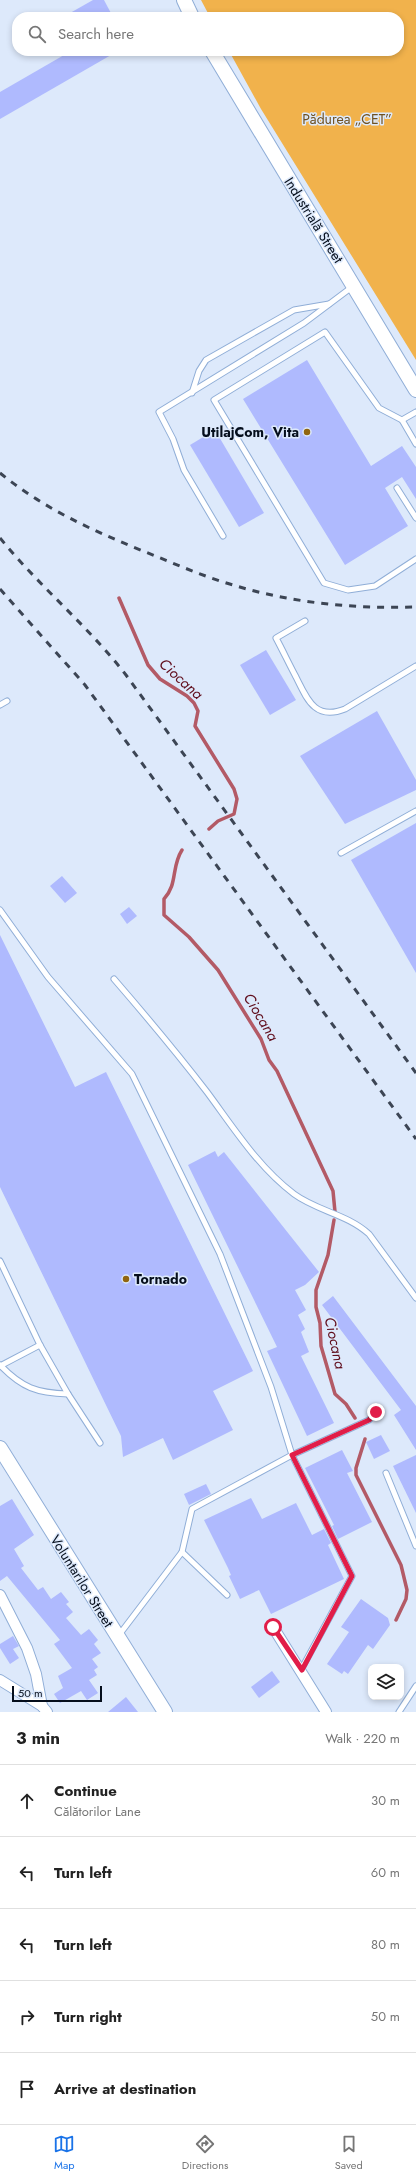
<!DOCTYPE html>
<meta charset="utf-8">
<style>
body{margin:0;font-family:Jost,sans-serif;background:#f2f2f2;color:#222}
.controls{position:absolute;right:12px;bottom:12px;display:grid;overflow:hidden;border-radius:8px;box-shadow:0 2px 6px #0003}
.controls button{width:36px;height:36px;display:grid;place-items:center;padding:0;border:0;border-bottom:1px solid #e0e0e0;background:#fff;color:#222;font:20px sans-serif}
.scale{position:absolute;left:12px;bottom:10px;width:90px;box-sizing:border-box;padding-left:4px;border:2px solid #050e1c;border-top:0;font-size:11px;line-height:14px;white-space:nowrap;color:#050e1c;-webkit-text-stroke:3px #dde9fb;paint-order:stroke}
.stop{position:absolute;width:12px;height:12px;margin:-9px;border:3px solid #e11d48;border-radius:50%;background:#fff}
.stop.end{background:#e11d48;border-color:#fff;box-shadow:0 1px 4px #0008}
.list{margin:0;padding:0;list-style:none}
h2{display:flex;justify-content:space-between;align-items:center;height:52px;margin:0;padding:0 16px;font-size:17px}
h2 small{font-size:13px;font-weight:400;color:#767676}
.list li{display:grid;grid-template-columns:26px 1fr auto;gap:12px;align-items:center;box-sizing:border-box;height:72px;padding:0 16px;border-top:1px solid #e0e0e0}
.list b{display:block;font-size:15px;white-space:nowrap}
.list p{margin:0;font-size:13px;white-space:nowrap;color:#767676}
.list em{font-size:13px;font-style:normal;color:#767676}
.icon{flex:none;width:22px;height:22px;fill:none;stroke:currentColor;stroke-width:2;stroke-linecap:round;stroke-linejoin:round}
.map{position:relative;flex:none;width:416px;height:1712px;overflow:hidden}
.search{position:absolute;background:#fff;box-shadow:0 2px 6px #0003;left:12px;right:12px;top:12px;height:44px;display:flex;align-items:center;gap:10px;box-sizing:border-box;padding:0 14px;border-radius:16px;color:#767676;font-size:15px}
.sheet{height:412px;background:#fff}
nav{display:flex;justify-content:space-around;align-items:center;box-sizing:border-box;height:56px;border-top:1px solid #e0e0e0;background:#fff;font-size:11px;color:#767676}
nav a{display:grid;justify-items:center;gap:2px}
nav .on{color:#1a73e8}
.map>svg:first-child{display:block}
.green{fill:#f1b24c}
.lines{fill:none;stroke-linecap:round;stroke-linejoin:round}
.stream{stroke:#b35a66;stroke-width:3.5}
.building{fill:#afbafe}
.lane-casing{stroke:#90aed7;stroke-width:7}
.street-casing{stroke:#90aed7;stroke-width:12}
.secondary-casing{stroke:#90aed7;stroke-width:16}
.lane{stroke:#fff;stroke-width:5}
.street{stroke:#fff;stroke-width:10}
.secondary{stroke:#fff;stroke-width:14}
.rail{stroke:#3c4554;stroke-width:3;stroke-dasharray:7 7;stroke-linecap:butt}
.route{stroke:#e11d48;stroke-width:5}
.poi-dot{fill:#91650f;stroke:#dde9fb;stroke-width:1.5}
.labels{text-anchor:middle;dominant-baseline:central;stroke-width:3;stroke-linejoin:round;paint-order:stroke}
.park-label{font-size:14px;fill:#6f5121;stroke:#dde9fb}
.street-label{font-size:14px;fill:#050e1c;stroke:#dde9fb}
.poi-label{font-size:14px;font-weight:bold;fill:#050e1c;stroke:#dde9fb;text-anchor:end}
.water-label{font-size:15px;font-style:italic;fill:#600e1d;stroke:#dde9fb}
</style>
<div class="map">
<svg width="416" height="1712" viewBox="0 0 416 1712">
<rect width="100%" height="100%" fill="#dde9fb"/>
<polygon class="green" points="201,0 416,0 416,360 261,109 229,51 399,51 399,17 210,17"/>
<g class="lines">
<g class="stream">
<polyline points="119,598 148,665 160,679 187,696 194,703 198,711 195,726 234,789 237,799 234,814 218,821 209,829"/>
<path d="M 182,850 C 171,867 178,884 164,899 L 164,915 L 189,937 L 218,970 L 261,1039 L 269,1060 L 277,1071 L 333,1191 L 335,1212"/>
<polyline points="334,1220 328,1255 316,1290 316,1307 320,1323 321,1346 335,1394 346,1404 355,1418"/>
<polyline points="365,1439 356,1468 356,1475 401,1565 407,1590 406,1599 396,1620"/>
</g>
</g>
<g class="building">
<polygon points="93,0 104,0 113,17 63,17"/>
<polygon points="71,51 118,51 0,119 0,92"/>
<polygon points="307,360 371,466 402,446 416,467 416,499 402,477 385,488 408,526 345,565 243,399"/>
<polygon points="215,430 264,513 239,527 190,445"/>
<polygon points="266,650 296,700 270,715 240,665"/>
<polygon points="377,711 416,780 416,790 345,824 300,756"/>
<polygon points="416,823 416,973 351,860"/>
<polygon points="62,876 77,893 65,903 50,886"/>
<polygon points="129,907 137,916 127,924 120,914"/>
<polygon points="0,935 75,1087 106,1072 253,1371 213,1391 233,1430 173,1460 163,1438 123,1457 121,1436 0,1187"/>
<polygon points="215,1151 218,1157 224,1152 319,1272 305,1285 295,1290 306,1310 298,1315 305,1329 301,1332 309,1352 301,1356 334,1423 307,1436 267,1351 277,1347 188,1165"/>
<polygon points="333,1296 416,1406 416,1450 394,1415 401,1410 322,1305"/>
<polygon points="381,1435 390,1451 374,1459 366,1442"/>
<polygon points="342,1450 353,1471 347,1473 372,1522 338,1539 332,1526 334,1525 305,1468"/>
<polygon points="416,1455 416,1513 393,1466"/>
<polygon points="206,1484 211,1494 189,1505 184,1494"/>
<polygon points="251,1498 262,1519 296,1503 312,1535 324,1529 331,1543 328,1545 344,1579 271,1614 259,1590 240,1599 229,1576 231,1575 228,1568 204,1520"/>
<polygon points="12,1499 34,1535 14,1549 24,1566 21,1568 38,1590 43,1587 51,1599 61,1592 69,1602 66,1604 73,1612 66,1618 81,1635 89,1629 98,1640 94,1644 101,1653 92,1659 98,1667 94,1670 97,1675 89,1680 98,1693 87,1700 81,1691 60,1703 54,1694 63,1688 58,1676 72,1668 54,1644 60,1640 7,1576 0,1581 0,1506"/>
<polygon points="361,1599 388,1618 390,1625 373,1649 368,1645 348,1674 344,1671 342,1674 327,1664 349,1632 341,1627"/>
<polygon points="13,1636 19,1646 13,1649 19,1658 10,1664 0,1648 0,1644"/>
<polygon points="272,1671 280,1682 259,1698 251,1687"/>
<polygon points="126,1697 138,1712 108,1712"/>
</g>
<g class="lines">
<defs>
<g id="lane">
<polyline points="192,393 199,371 206,360 294,310 329,304"/>
<polyline points="416,412 402,420 379,408 325,332 214,400 324,583 348,590 375,586 416,559"/>
<polyline points="402,420 416,444"/>
<polyline points="397,488 416,518"/>
<polyline points="223,536 184,470 173,439 159,412 304,323 352,287"/>
<path d="M 305,621 L 276,638 C 283,651 289,664 296,677 C 307,699 315,721 345,709 L 416,666"/>
<polyline points="0,705 7,701"/>
<polyline points="341,853 416,811"/>
<polyline points="0,910 48,977 132,1074 220,1254 271,1387 292,1455 352,1576 301,1670"/>
<path d="M 114,979 C 146,1016 177,1053 207,1092 C 233,1127 258,1167 294,1194 C 317,1211 347,1214 369,1234 L 416,1298"/>
<polyline points="0,1261 40,1345 68,1394 100,1443"/>
<path d="M 0,1365 C 22,1388 37,1393 68,1394"/>
<polyline points="0,1366 40,1345"/>
<polyline points="386,1473 416,1546"/>
<polyline points="182,1552 227,1595"/>
<polyline points="119,1635 182,1552 192,1509 292,1455 369,1420 374,1415 377,1407"/>
<polyline points="399,1712 416,1686"/>
</g>
<g id="street">
<polyline points="0,1595 27,1648 36,1674 42,1706"/>
<polyline points="273,1627 326,1712"/>
<polyline points="0,1680 42,1706 47,1712"/>
</g>
<g id="secondary">
<polyline points="184,0 192,17"/>
<polyline points="212,51 416,390"/>
<polyline points="0,1448 165,1712"/>
</g>
</defs>
<use href="#lane" class="lane-casing"/>
<use href="#street" class="street-casing"/>
<use href="#secondary" class="secondary-casing"/>
<use href="#lane" class="lane"/>
<use href="#street" class="street"/>
<use href="#secondary" class="secondary"/>
<g class="rail">
<path d="M 0,473 C 43,508 91,530 143,551 C 173,563 202,576 233,585 C 292,603 354,609 416,607"/>
<path d="M 0,538 C 39,586 88,626 126,675 L 416,1073"/>
<polyline points="0,589 85,685 416,1139"/>
</g>
</g>
<g class="lines">
<polyline class="route" points="273,1627 302,1670 352,1576 292,1455 369,1420 376,1412"/>
</g>
<g class="poi-dot">
<circle cx="307" cy="432" r="4"/>
<circle cx="126" cy="1279" r="4"/>
</g>
<g class="labels">
<g class="park-label">
<text x="347" y="119">Pădurea „CET”</text>
</g>
<g class="street-label">
<text transform="translate(314 220) rotate(58)">Industrială Street</text>
<text transform="translate(82 1581) rotate(58)">Voluntarilor Street</text>
</g>
<g class="poi-label">
<text x="299" y="432">UtilajCom, Vita</text>
<text x="134" y="1279" text-anchor="start">Tornado</text>
</g>
<g class="water-label">
<text transform="translate(181 679) rotate(42)">Ciocana</text>
<text transform="translate(261 1017) rotate(59)">Ciocana</text>
<text transform="translate(335 1343) rotate(78)">Ciocana</text>
</g>
</g>
</svg>
<div class="controls">
<button><svg class="icon" aria-label="layers" viewBox="0 0 24 24"><path d="M12 4l9 5-9 5-9-5zM3 14l9 5 9-5"/></svg></button>
</div>
<div class="scale">50 m</div>
<div class="stop" style="left:273px;top:1627px"></div>
<div class="stop end" style="left:376px;top:1412px"></div>
<div class="search"><svg class="icon" aria-label="search" viewBox="0 0 24 24"><circle cx="10" cy="10" r="6"/><path d="M15 15l6 6"/></svg>Search here</div>
</div>
<section class="sheet">
<h2>3 min<small>Walk · 220 m</small></h2>
<ul class="list">
<li><svg class="icon" aria-label="ahead" viewBox="0 0 24 24"><path d="M12 20V5M6 11l6-6 6 6"/></svg><div><b>Continue</b><p>Călătorilor Lane</p></div><em>30 m</em></li>
<li><svg class="icon" aria-label="left" viewBox="0 0 24 24"><path d="M17 20v-9H6M10 6l-5 5 5 5"/></svg><div><b>Turn left</b></div><em>60 m</em></li>
<li><svg class="icon" aria-label="left" viewBox="0 0 24 24"><path d="M17 20v-9H6M10 6l-5 5 5 5"/></svg><div><b>Turn left</b></div><em>80 m</em></li>
<li><svg class="icon" aria-label="right" viewBox="0 0 24 24"><path d="M7 20v-9h11M14 6l5 5-5 5"/></svg><div><b>Turn right</b></div><em>50 m</em></li>
<li><svg class="icon" aria-label="arrive" viewBox="0 0 24 24"><path d="M6 21V4h12l-3 4 3 4H6"/></svg><div><b>Arrive at destination</b></div></li>
</ul>
</section>
<nav>
<a class="on"><svg class="icon" aria-label="map" viewBox="0 0 24 24"><path d="M3 6l6-2 6 2 6-2v14l-6 2-6-2-6 2zM9 4v14M15 6v14"/></svg>Map</a>
<a><svg class="icon" aria-label="directions" viewBox="0 0 24 24"><path d="M12 3l9 9-9 9-9-9zM9 14v-3h6M13 9l2 2-2 2"/></svg>Directions</a>
<a><svg class="icon" aria-label="saved" viewBox="0 0 24 24"><path d="M7 4h10v16l-5-4-5 4z"/></svg>Saved</a>
</nav>
